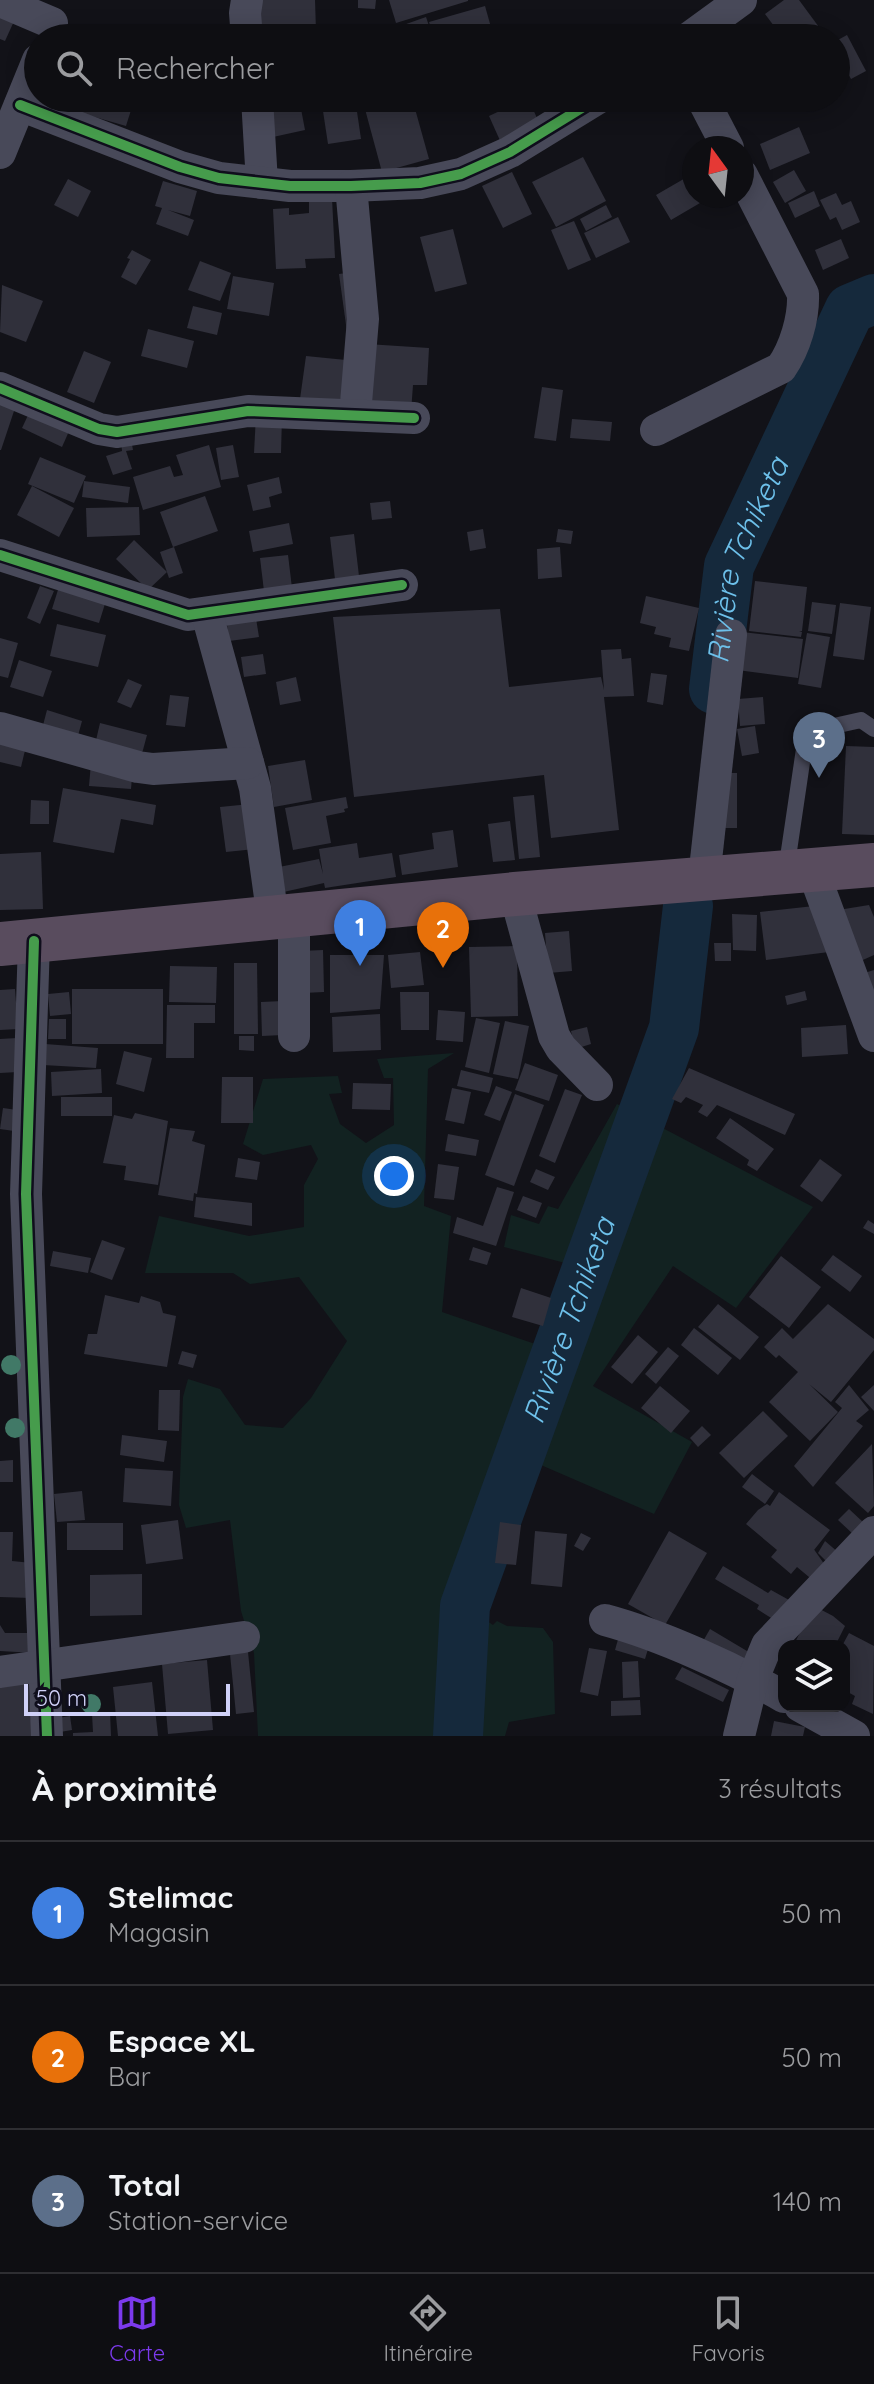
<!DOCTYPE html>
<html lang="fr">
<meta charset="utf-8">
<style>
body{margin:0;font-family:Quicksand,sans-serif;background:#17171b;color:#f1f3f6}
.controls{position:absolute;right:24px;bottom:24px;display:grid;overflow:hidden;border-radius:16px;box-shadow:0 4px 20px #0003}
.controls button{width:72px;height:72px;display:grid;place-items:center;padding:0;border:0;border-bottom:2px solid #2e2e32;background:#0e0e12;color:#f1f3f6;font:40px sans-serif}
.compass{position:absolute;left:682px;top:136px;width:72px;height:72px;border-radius:50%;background:#0e0e12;box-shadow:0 4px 20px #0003;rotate:345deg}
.scale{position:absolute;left:24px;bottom:20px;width:206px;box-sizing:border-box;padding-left:8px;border:4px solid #d0d1f8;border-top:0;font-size:22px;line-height:28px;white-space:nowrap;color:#d0d1f8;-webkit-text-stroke:6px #0f0e1c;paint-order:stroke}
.you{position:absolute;left:394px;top:1176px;width:28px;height:28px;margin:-20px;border:6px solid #fff;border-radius:50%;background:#1a73e8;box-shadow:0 0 0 12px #1a73e833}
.badge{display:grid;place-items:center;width:52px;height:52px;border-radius:50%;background:#7c3aed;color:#fff;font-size:26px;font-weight:700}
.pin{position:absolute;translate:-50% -66px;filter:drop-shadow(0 2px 4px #0008)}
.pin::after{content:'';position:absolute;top:42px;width:28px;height:24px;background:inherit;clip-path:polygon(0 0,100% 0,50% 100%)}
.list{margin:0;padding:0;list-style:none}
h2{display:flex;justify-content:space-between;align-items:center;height:104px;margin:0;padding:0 32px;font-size:34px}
h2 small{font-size:26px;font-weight:400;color:#9b9c9f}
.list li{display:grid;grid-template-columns:52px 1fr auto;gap:24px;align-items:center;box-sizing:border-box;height:144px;padding:0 32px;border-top:2px solid #2e2e32}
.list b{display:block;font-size:30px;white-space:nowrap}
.list p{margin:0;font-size:26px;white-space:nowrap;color:#9b9c9f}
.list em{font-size:26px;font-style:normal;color:#9b9c9f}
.icon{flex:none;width:44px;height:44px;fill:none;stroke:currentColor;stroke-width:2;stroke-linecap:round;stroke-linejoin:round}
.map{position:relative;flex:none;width:874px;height:1736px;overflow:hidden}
.search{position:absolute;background:#0e0e12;box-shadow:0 4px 20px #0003;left:24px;right:24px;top:24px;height:88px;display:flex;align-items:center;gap:20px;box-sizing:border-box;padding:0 28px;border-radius:44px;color:#9b9c9f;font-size:30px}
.sheet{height:536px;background:#0e0e12}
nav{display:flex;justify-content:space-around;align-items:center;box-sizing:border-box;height:112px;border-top:2px solid #2e2e32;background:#0e0e12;font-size:22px;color:#9b9c9f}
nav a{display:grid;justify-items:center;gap:4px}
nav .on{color:#7c3aed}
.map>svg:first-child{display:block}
.green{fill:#122221}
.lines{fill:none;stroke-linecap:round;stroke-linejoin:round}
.river{stroke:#15293c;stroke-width:50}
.building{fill:#30303b}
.lane{stroke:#484959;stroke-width:16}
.street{stroke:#484959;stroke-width:32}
.highway{stroke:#594c5e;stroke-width:44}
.cycleway-casing{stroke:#0f0e1c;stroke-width:15}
.cycleway{stroke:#469c4c;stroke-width:10}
.tree{fill:#417967}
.labels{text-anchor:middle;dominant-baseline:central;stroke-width:6;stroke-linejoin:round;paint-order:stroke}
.water-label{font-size:30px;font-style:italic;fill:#6dc0ea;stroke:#0f0e1c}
</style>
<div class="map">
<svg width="874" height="1736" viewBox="0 0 874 1736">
<rect width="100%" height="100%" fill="#121218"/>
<polygon class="green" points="454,1053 428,1069 424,1206 451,1216 442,1312 544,1347 569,1264 504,1247 511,1215 539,1224 548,1206 558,1209 617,1104 813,1207 736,1308 673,1266 593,1386 692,1442 654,1514 497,1446 457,1600 493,1625 497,1621 507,1626 543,1628 553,1642 555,1714 509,1722 505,1736 258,1736 254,1653 241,1611 230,1520 186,1528 179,1505 183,1397 188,1379 220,1389 245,1425 283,1428 311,1398 347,1341 299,1277 250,1284 233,1273 145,1273 159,1216 249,1236 304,1227 304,1185 318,1159 311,1145 263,1155 243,1144 263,1079 338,1076 342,1093 329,1094 340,1124 366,1143 394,1125 393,1078 384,1078 377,1059"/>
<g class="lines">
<g class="river">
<path id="s1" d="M 714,689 L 729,566 L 850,309 L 874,299"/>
<path id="s2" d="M 458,1736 L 465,1606 L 674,1028 L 688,906"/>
</g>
</g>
<g class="building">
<polygon points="259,0 315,0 316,32 259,34"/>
<polygon points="358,0 376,0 375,9 358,8"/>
<polygon points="389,0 468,0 468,1 396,23"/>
<polygon points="784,0 799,0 827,38 783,38 765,14"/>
<polygon points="485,6 494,38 434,38 429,22"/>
<polygon points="0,13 15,19 5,41 0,39"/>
<polygon points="426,17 433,38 352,38 392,29"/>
<polygon points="847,35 866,71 851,79 836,51 836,41"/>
<polygon points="48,98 101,98 132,107 126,126 46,103"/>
<polygon points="265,98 299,98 305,130 273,137"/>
<polygon points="321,98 355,98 361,139 328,144"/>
<polygon points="362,98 412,98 429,159 382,172"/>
<polygon points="495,98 518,98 498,106"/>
<polygon points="528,98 541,127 502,145 489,116"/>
<polygon points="799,127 810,153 770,170 760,144"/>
<polygon points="583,157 606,201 556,227 532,182"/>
<polygon points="794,170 806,191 785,203 773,182"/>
<polygon points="512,172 532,214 503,228 482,186"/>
<polygon points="694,173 694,196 712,196 671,220 656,195"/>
<polygon points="68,179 91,191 78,217 54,205"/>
<polygon points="163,181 197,191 190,216 168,210 194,220 188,236 156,224 162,208 155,206"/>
<polygon points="814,191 820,206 795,218 788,203"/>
<polygon points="836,193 842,205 851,201 860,222 842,230 836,217 830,220 820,200"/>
<polygon points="332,198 335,258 305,259 306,268 276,269 273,209 289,208 289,215 309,213 309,200"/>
<polygon points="606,205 612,217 586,231 580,219"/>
<polygon points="618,217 630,242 596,258 584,233"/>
<polygon points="574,221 591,260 568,270 551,230"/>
<polygon points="453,229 467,284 435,292 420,237"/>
<polygon points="841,239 849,258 823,270 815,250"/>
<polygon points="132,250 151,260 136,285 121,277 130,259 127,258"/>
<polygon points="200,261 231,273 220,301 188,290"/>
<polygon points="354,272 347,332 339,274"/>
<polygon points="233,276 274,283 269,316 227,309"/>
<polygon points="2,285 43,301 26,342 0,332"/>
<polygon points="193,306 222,313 217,335 187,328"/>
<polygon points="148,329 194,341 187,368 141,356"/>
<polygon points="367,344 429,348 427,385 413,385 411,412 363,409"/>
<polygon points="84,351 111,362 94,403 67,392"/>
<polygon points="306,356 346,360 340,404 300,399"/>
<polygon points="542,387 563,390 556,441 534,438"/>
<polygon points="0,397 17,402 1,450 0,450"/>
<polygon points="30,411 70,429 62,447 22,428"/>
<polygon points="256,415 282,416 281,453 254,453"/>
<polygon points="572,419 612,422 610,441 570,438"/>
<polygon points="131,439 133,450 126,451 132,469 113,475 106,456 122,451 121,440"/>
<polygon points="209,445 221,487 143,510 133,477 170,466 174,477 183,475 176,455"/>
<polygon points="233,445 239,477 221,480 216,448"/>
<polygon points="40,457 86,476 74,503 28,484"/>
<polygon points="279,477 282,493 269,497 271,507 253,511 247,485"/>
<polygon points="84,481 130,487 128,503 82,497"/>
<polygon points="32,486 74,508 59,537 17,515"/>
<polygon points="205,496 218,531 173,547 160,512"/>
<polygon points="390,501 392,518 372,520 370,503"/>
<polygon points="139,507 140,535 87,537 86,508"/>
<polygon points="289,523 293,544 253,552 249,531"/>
<polygon points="483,529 486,548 470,551 467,532"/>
<polygon points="558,529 573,531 571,544 556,542"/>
<polygon points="354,534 359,576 335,579 330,537"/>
<polygon points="134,540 167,572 148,590 116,559"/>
<polygon points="174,547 183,573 169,578 160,552"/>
<polygon points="560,547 562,577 538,579 537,549"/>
<polygon points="288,555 292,588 264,591 260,558"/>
<polygon points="62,577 109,591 99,623 52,609"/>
<polygon points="755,581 807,587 802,631 799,631 802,632 801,637 749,631"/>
<polygon points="40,586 54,591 40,624 27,618"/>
<polygon points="646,596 699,608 689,651 669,647 671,638 654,634 656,627 640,623"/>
<polygon points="812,602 836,605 832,634 808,631"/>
<polygon points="840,603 871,607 864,660 833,656"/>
<polygon points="500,609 509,687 601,677 604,690 601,650 621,649 622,659 631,658 634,696 604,697 619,830 551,838 544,775 354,797 333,617"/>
<polygon points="255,612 259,637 229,641 226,616"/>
<polygon points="57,624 106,635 98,667 50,656"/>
<polygon points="742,632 803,639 798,678 737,670"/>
<polygon points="807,633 830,637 821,688 798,684"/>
<polygon points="0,638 18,643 8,678 0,676"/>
<polygon points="263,654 266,674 244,677 241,657"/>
<polygon points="19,660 52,671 43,697 10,687"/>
<polygon points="651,673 667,675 663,705 647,702"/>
<polygon points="296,677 301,701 280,705 276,682"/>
<polygon points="128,679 142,685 131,708 117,702"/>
<polygon points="170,695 189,697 185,727 166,725"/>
<polygon points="763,697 765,724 740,726 738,699"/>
<polygon points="47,710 82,721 76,743 41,733"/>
<polygon points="100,723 147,735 140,761 94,749"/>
<polygon points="755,726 759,753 742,756 737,729"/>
<polygon points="0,736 27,742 21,767 0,762"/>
<polygon points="846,746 874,747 874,835 842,834"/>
<polygon points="305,760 312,800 274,807 268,766"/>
<polygon points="91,763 133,766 131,789 89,786"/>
<polygon points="717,773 737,773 737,828 716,828"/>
<polygon points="63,788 156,805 153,825 121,819 114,853 53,842"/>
<polygon points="534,795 540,857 519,859 513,797"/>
<polygon points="346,797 348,808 344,809 345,812 326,816 331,843 293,850 285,808"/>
<polygon points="31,800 49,801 49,824 30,824"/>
<polygon points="250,804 255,849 226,852 220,807"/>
<polygon points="510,821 515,860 493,862 488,824"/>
<polygon points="453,830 458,867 402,875 399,855 434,849 432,833"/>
<polygon points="357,843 359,858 392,853 396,877 325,888 324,883 279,893 274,868 319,859 323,874 319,849"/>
<polygon points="41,852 43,909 0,910 0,854"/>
<polygon points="823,905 829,952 766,960 760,912"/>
<polygon points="869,905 874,917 874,955 856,963 832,911"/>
<polygon points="732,914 757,915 756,951 733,950"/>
<polygon points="569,931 572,971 548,973 545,933"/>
<polygon points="714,943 731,943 731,961 715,961"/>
<polygon points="517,946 518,1016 471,1017 469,947"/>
<polygon points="323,950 324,992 303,993 301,951"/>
<polygon points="420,952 424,985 391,988 388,955"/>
<polygon points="330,955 384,955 380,1009 330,1013"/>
<polygon points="234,963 257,963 258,1034 234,1034"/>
<polygon points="170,966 217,967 216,1003 169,1002"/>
<polygon points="874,970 874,1007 858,975"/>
<polygon points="15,989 18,1029 0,1030 0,990"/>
<rect x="72" y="989" width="91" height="55"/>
<polygon points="805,991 807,1000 787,1005 785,996"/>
<polygon points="69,992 71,1014 50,1016 48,994"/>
<polygon points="400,992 429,992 429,1030 401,1030"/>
<polygon points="283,1001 283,1035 262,1036 261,1002"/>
<polygon points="167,1005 215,1005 215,1023 194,1023 194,1058 166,1058"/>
<polygon points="438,1010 465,1012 463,1042 436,1040"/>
<polygon points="380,1014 381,1050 333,1052 332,1017"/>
<polygon points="476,1018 500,1023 489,1073 465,1067"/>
<polygon points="49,1019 66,1019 66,1039 48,1039"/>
<polygon points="505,1021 529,1026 518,1079 493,1074"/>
<polygon points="846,1025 848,1054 802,1057 801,1028"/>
<polygon points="587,1027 591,1044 575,1049 571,1031"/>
<polygon points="239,1036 254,1036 254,1051 239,1050"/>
<polygon points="17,1038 18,1072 0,1073 0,1039"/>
<polygon points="45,1044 98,1048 96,1068 43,1065"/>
<polygon points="124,1051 152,1058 144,1092 116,1084"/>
<polygon points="525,1063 558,1075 549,1101 515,1090"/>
<polygon points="689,1068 795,1114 785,1135 717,1105 707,1117 698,1112 703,1105 686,1097 681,1103 672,1099"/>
<polygon points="101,1069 102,1093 52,1096 51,1072"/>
<polygon points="461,1070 493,1078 489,1093 457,1086"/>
<polygon points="222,1077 253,1077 253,1123 221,1123"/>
<polygon points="353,1083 391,1084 390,1110 352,1109"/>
<polygon points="496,1086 512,1092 500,1121 484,1115"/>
<polygon points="452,1088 471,1092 464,1124 445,1120"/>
<polygon points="565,1089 582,1095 555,1163 539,1156"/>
<polygon points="515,1094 544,1105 514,1186 485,1175"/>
<rect x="61" y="1097" width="51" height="19"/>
<polygon points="3,1108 17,1110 14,1131 0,1129"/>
<polygon points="135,1113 168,1121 158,1185 124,1180 126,1166 103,1163 114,1115 132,1119"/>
<polygon points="730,1118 774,1149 757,1171 747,1165 749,1160 716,1138"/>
<polygon points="170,1128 195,1131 192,1141 205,1145 197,1194 194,1193 193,1201 158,1195"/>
<polygon points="448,1134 479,1140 476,1156 445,1151"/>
<polygon points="238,1158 260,1162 257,1180 235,1177"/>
<polygon points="820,1159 842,1175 822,1202 800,1186"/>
<polygon points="438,1164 459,1167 454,1200 434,1198"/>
<polygon points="536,1169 555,1177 548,1190 530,1182"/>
<polygon points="497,1187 514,1192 496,1246 453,1233 457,1217 483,1226"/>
<polygon points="523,1196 542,1203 536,1218 517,1210"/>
<polygon points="196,1197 252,1203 252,1226 194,1217"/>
<polygon points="868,1220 874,1224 874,1234 863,1228"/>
<polygon points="102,1240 125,1248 112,1280 90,1272"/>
<polygon points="473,1247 491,1253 487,1265 469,1260"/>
<polygon points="53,1251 91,1258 88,1273 50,1266"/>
<polygon points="833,1255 862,1276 850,1292 821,1270"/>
<polygon points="781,1256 821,1287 789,1328 749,1297"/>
<polygon points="521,1288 551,1298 543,1326 512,1317"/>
<polygon points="105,1295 139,1303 141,1296 160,1302 163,1313 176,1316 167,1367 84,1354 88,1334 97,1334"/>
<polygon points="718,1304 759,1337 740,1360 698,1327"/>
<polygon points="828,1304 874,1339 874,1350 831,1402 809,1384 838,1412 810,1441 769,1402 798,1372 779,1355 776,1358 764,1347 782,1328 793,1339"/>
<polygon points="694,1328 732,1358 718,1375 681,1345"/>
<polygon points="638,1335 658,1352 632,1384 611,1367"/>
<polygon points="668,1347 679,1356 656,1384 645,1374"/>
<polygon points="182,1351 197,1355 193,1368 178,1364"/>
<polygon points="849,1385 869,1410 856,1421 863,1426 813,1487 794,1466 842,1408 835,1402"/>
<polygon points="874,1385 874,1411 861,1397"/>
<polygon points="660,1386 690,1411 671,1433 641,1408"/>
<polygon points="159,1390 180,1390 179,1431 158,1430"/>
<polygon points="763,1411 788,1436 744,1478 719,1453"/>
<polygon points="702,1426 711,1435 698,1447 690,1438"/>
<polygon points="122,1435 167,1441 164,1462 120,1455"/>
<polygon points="872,1444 874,1506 868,1513 835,1483"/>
<polygon points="13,1460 13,1482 0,1482 0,1461"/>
<polygon points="125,1468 173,1471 171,1506 123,1502"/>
<polygon points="752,1474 774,1491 765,1504 742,1487"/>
<polygon points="82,1491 85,1520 57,1522 54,1494"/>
<polygon points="779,1492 830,1530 814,1550 813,1548 827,1568 815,1582 797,1567 791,1574 771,1557 777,1550 746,1524 758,1510 767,1504 770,1506"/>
<polygon points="849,1509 864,1523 854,1535 838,1520"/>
<polygon points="178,1520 183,1559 146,1564 141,1525"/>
<polygon points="500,1522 521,1525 516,1565 495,1563"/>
<rect x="67" y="1523" width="56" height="27"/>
<polygon points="535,1531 567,1534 562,1587 531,1584"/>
<polygon points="669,1531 707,1553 665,1625 628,1604"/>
<polygon points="0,1532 13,1532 12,1561 32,1563 31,1598 0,1597"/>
<polygon points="581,1533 591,1538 583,1551 574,1546"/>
<polygon points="825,1541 839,1553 829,1564 818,1553"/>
<polygon points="723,1566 768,1593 771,1590 789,1600 776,1621 757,1609 759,1605 715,1579"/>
<polygon points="142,1574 142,1615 90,1616 90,1575"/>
<polygon points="814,1606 833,1616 845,1626 835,1646 793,1646"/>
<polygon points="0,1625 5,1633 31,1633 35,1653 0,1651"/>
<polygon points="621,1629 651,1639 645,1659 615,1650"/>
<polygon points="710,1629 752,1654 744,1668 702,1643"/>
<polygon points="849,1633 874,1646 873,1714 852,1704 855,1696 844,1690 845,1658 842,1646"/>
<polygon points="589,1648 607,1651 598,1696 580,1692"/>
<polygon points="248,1652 254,1712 236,1714 230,1654"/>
<polygon points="207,1660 213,1730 168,1734 162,1664"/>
<polygon points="638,1661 640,1697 623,1698 622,1662"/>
<polygon points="682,1667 729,1690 723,1702 675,1679"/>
<polygon points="28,1677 32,1736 0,1736 0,1679"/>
<polygon points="152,1682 158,1736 118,1736 113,1687"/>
<polygon points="640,1700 641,1715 611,1716 611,1701"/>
<polygon points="110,1712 111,1736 73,1736 73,1733 93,1732 92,1714"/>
<polygon points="70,1716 72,1730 54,1733 52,1719"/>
<polygon points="774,1721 805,1727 803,1736 771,1736"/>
</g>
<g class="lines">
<polyline class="lane" points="786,871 804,749 825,728 861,720 874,729"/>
<g class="street">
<polyline points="0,1 52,23"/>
<polyline points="247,38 245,13 247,0"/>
<polyline points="689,38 741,0"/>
<polyline points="257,98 262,183"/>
<polyline points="702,98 728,148"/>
<polyline points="20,105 180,167 219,178 290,186 351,186 420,183 461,174 510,152 598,98"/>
<polyline points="0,153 38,60"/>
<polyline points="351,186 363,319 355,415"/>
<polyline points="0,388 99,429 117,432 248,411 414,418"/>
<path d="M 656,430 L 781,368 C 795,348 804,318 803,294 L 742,175"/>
<polyline points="0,555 188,615 402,585"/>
<polyline points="207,614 255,788 273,919"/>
<polyline points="0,728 138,767 153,769 248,763"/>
<polyline points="813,871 874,1036"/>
<polyline points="704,878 731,635"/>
<polyline points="515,894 554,1036 561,1048 597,1085"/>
<polyline points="34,941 26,1194 47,1736"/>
<polyline points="294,1036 294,916"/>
<path d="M 605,1620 C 661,1635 733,1668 784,1697"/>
<polyline points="0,1672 244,1637"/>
<polyline points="800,1706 854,1736"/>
<polyline points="739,1736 753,1679 767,1645 874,1532"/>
</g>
<polyline class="highway" points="0,944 515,894 874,865"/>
<defs>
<g id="cycleway">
<polyline points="20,105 180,167 219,178 290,186 351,186 420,183 461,174 510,152 598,98"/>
<polyline points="0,388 99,429 117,432 248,411 414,418"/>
<polyline points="0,555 188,615 402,585"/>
<polyline points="34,941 26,1194 47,1736"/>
</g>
</defs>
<use href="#cycleway" class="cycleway-casing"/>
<use href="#cycleway" class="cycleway"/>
</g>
<g class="tree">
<circle cx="11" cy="1365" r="10"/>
<circle cx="15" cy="1428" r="10"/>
<circle cx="91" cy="1704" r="10"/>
</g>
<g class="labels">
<g class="water-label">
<text stroke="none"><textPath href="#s1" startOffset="134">Rivière Tchiketa</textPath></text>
<text stroke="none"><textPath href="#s2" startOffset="434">Rivière Tchiketa</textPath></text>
</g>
</g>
</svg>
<div class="controls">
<button><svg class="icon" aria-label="layers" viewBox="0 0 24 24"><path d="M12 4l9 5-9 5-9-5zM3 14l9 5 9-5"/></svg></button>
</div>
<svg class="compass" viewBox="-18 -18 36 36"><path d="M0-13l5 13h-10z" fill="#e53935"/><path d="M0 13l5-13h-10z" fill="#9b9c9f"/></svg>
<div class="scale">50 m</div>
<div class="you"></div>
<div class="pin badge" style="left:360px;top:966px;background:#3f7fe0">1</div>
<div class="pin badge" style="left:443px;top:968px;background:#e8710a">2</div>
<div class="pin badge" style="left:819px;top:778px;background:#5c6f8a">3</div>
<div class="search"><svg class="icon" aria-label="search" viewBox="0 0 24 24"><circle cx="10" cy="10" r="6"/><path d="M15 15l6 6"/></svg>Rechercher</div>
</div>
<section class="sheet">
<h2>À proximité<small>3 résultats</small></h2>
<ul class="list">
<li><span class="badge" style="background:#3f7fe0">1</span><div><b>Stelimac</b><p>Magasin</p></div><em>50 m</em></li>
<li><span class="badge" style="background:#e8710a">2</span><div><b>Espace XL</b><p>Bar</p></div><em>50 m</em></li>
<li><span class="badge" style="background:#5c6f8a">3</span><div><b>Total</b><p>Station-service</p></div><em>140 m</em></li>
</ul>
</section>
<nav>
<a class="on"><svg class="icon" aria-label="map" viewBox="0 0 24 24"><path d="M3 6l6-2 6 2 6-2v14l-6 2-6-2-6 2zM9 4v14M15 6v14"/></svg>Carte</a>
<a><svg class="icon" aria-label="directions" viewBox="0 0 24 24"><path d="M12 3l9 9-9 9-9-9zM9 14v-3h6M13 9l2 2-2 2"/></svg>Itinéraire</a>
<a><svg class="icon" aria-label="saved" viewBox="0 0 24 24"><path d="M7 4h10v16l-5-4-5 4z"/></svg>Favoris</a>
</nav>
